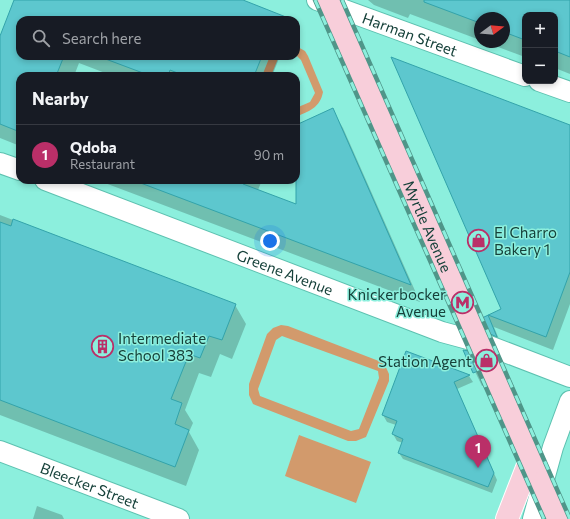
<!DOCTYPE html>
<meta charset="utf-8">
<style>
body{margin:0;font-family:Commissioner,sans-serif;background:#242831;color:#f1f3f6}
.controls{position:absolute;right:12px;top:12px;display:grid;overflow:hidden;border-radius:8px;box-shadow:0 2px 6px #0003}
.controls button{width:36px;height:36px;display:grid;place-items:center;padding:0;border:0;border-bottom:1px solid #363941;background:#171b24;color:#f1f3f6;font:20px sans-serif}
.compass{position:absolute;left:474px;top:12px;width:36px;height:36px;border-radius:50%;background:#171b24;box-shadow:0 2px 6px #0003;rotate:74deg}
.you{position:absolute;left:270px;top:241px;width:14px;height:14px;margin:-10px;border:3px solid #fff;border-radius:50%;background:#1a73e8;box-shadow:0 0 0 6px #1a73e833}
.badge{display:grid;place-items:center;width:26px;height:26px;border-radius:50%;background:#ba2f68;color:#fff;font-size:13px;font-weight:700}
.pin{position:absolute;translate:-50% -33px;filter:drop-shadow(0 1px 2px #0008)}
.pin::after{content:'';position:absolute;top:21px;width:14px;height:12px;background:inherit;clip-path:polygon(0 0,100% 0,50% 100%)}
.list{margin:0;padding:0;list-style:none}
h2{display:flex;justify-content:space-between;align-items:center;height:52px;margin:0;padding:0 16px;font-size:17px}
h2 small{font-size:13px;font-weight:400;color:#9ea1a6}
.list li{display:grid;grid-template-columns:26px 1fr auto;gap:12px;align-items:center;box-sizing:border-box;height:60px;padding:0 16px;border-top:1px solid #363941}
.list b{display:block;font-size:15px;white-space:nowrap}
.list p{margin:0;font-size:13px;white-space:nowrap;color:#9ea1a6}
.list em{font-size:13px;font-style:normal;color:#9ea1a6}
.icon{flex:none;width:22px;height:22px;fill:none;stroke:currentColor;stroke-width:2;stroke-linecap:round;stroke-linejoin:round}
.map{position:relative;flex:none;width:570px;height:519px;overflow:hidden}
.search{position:absolute;background:#171b24;box-shadow:0 2px 6px #0003;left:16px;top:16px;width:284px;height:44px;display:flex;align-items:center;gap:10px;box-sizing:border-box;padding:0 14px;border-radius:12px;color:#9ea1a6;font-size:15px}
.panel{position:absolute;background:#171b24;box-shadow:0 2px 6px #0003;left:16px;top:72px;width:284px;height:112px;border-radius:12px}
.map>svg:first-child{display:block}
.green{fill:#d29a6c;fill-rule:evenodd}
.shadow{fill:#0003}
.building{fill:#5dc7ce;stroke:#33a3aa}
.lines{fill:none;stroke-linecap:round;stroke-linejoin:round}
.street-casing{stroke:#5dc1b0;stroke-width:22}
.primary-casing{stroke:#fff;stroke-width:24}
.street{stroke:#fff;stroke-width:20}
.primary{stroke:#f8ceda;stroke-width:22}
.rail-casing{stroke:#4f9689;stroke-width:4.5}
.rail{stroke:#8cefdd;stroke-width:3;stroke-dasharray:9;stroke-linecap:butt}
.labels{text-anchor:middle;dominant-baseline:central;stroke-width:3;stroke-linejoin:round;paint-order:stroke}
.street-label{font-size:15px;fill:#16413a;stroke:#8cefdd}
.poi-label{font-size:15px;fill:#16413a;stroke:#8cefdd;text-anchor:start}
</style>
<div class="map">
<svg width="570" height="519" viewBox="0 0 570 519">
<rect width="100%" height="100%" fill="#8cefdd"/>
<g class="green">
<path d="M 296,46 L 305,51 L 308,56 L 323,92 C 320,108 309,111 296,117 L 296,108 L 310,102 L 315,93 L 301,60 L 296,55 Z"/>
<polygon points="270,56 279,56 271,76 262,76"/>
<path d="M 281,325 L 288,326 L 384,363 L 389,374 L 389,381 L 366,437 L 356,441 L 348,441 L 253,404 L 249,395 L 249,384 L 267,334 L 273,328 ZM 282,336 L 378,371 L 379,378 L 359,429 L 351,431 L 260,396 L 258,389 L 276,340 Z"/>
<polygon points="299,435 371,462 356,503 285,476"/>
</g>
<g class="shadow">
<polygon points="15,0 240,0 276,20 20,20 20,56 280,56 272,76 113,76 79,63 74,76 20,76 20,146 0,138 0,39"/>
<polygon points="368,0 570,0 570,74 555,68 555,15 525,15 525,57 485,42 504,42 504,18 480,18 480,40 410,14 408,18 374,5"/>
<polygon points="332,110 343,128 420,302 97,180 262,180 258,190 336,220 294,180 296,180 296,126"/>
<polygon points="570,126 570,304 553,350 494,327 503,349 497,346 483,318 502,310"/>
<polygon points="0,215 235,305 246,324 232,359 220,354 211,377 199,373 185,410 193,423 189,432 199,450 186,486 0,415"/>
<polygon points="465,351 468,352 484,385 482,386"/>
<polygon points="407,352 469,376 473,382 457,389 497,480 492,493 403,459 399,453 403,443 397,441 393,434 396,425 387,422 383,415"/>
<polygon points="37,506 62,515 64,519 33,519"/>
</g>
<g class="building">
<polygon points="14,0 243,0 291,19 290,20 20,20 20,56 64,56 56,76 20,76 20,132 0,124 0,36"/>
<polygon points="424,0 570,0 570,57 555,51 555,15 525,15 525,40 504,32 504,18 480,18 480,23 424,2"/>
<polygon points="103,56 262,56 254,76 185,76 170,70 168,76 151,76 103,58"/>
<polygon points="391,57 570,125 570,272 546,337 488,315 497,337 488,333 482,318 501,309"/>
<polygon points="333,108 411,285 138,182 138,180 245,180 243,184 296,204 296,125"/>
<polygon points="13,219 236,304 222,340 209,336 200,358 189,354 171,399 182,403 175,424 189,430 175,467 0,400 0,222 11,226"/>
<polygon points="463,350 469,351 478,371 473,373"/>
<polygon points="406,351 470,375 454,382 494,473 488,487 398,453 403,439 392,434 397,421 382,415"/>
</g>
<g class="lines">
<defs>
<g id="street">
<path id="s1" d="M 317,0 L 525,76"/>
<polyline points="539,81 570,92"/>
<polyline points="0,163 20,170"/>
<path id="s2" d="M 45,180 L 442,332 L 479,342 L 570,377"/>
<path id="s3" d="M 0,451 L 179,519"/>
<polyline points="533,519 553,447 570,401"/>
</g>
<g id="primary">
<path id="s4" d="M 329,0 L 556,519"/>
<polyline points="507,519 530,460"/>
</g>
</defs>
<use href="#street" class="street-casing"/>
<use href="#primary" class="primary-casing"/>
<use href="#street" class="street"/>
<use href="#primary" class="primary"/>
<defs>
<g id="rail">
<polyline points="315,0 544,519"/>
<polyline points="342,0 570,519"/>
</g>
</defs>
<use href="#rail" class="rail-casing"/>
<use href="#rail" class="rail"/>
</g>
<defs>
<symbol id="shop-ring" viewBox="-11 -11 22 22"><circle r="9.5" fill="#8cefdd" stroke="#ba2f68" stroke-width="1.5"/><path d="M-5-2.5h2.3a2.7 3.5 0 0 1 5.4 0H5L5.5 6h-11ZM-1.5-2.5h3a1.5 2.3 0 0 0-3 0Z" fill="#ba2f68"/></symbol>
<symbol id="metro-ring" viewBox="-11 -11 22 22"><circle r="9.5" fill="#8cefdd" stroke="#ba2f68" stroke-width="1.5"/><path d="M-5.5 5V-5H-3L0 0L3-5H5.5V5H3V-.5L0 4L-3-.5V5Z" fill="#ba2f68"/></symbol>
<symbol id="building-ring" viewBox="-11 -11 22 22"><circle r="9.5" fill="#8cefdd" stroke="#ba2f68" stroke-width="1.5"/><path d="M-4-6H4V6H1V3H-1V6H-4ZM-2.5-4.3h1.7v1.8h-1.7ZM.8-4.3h1.7v1.8H.8ZM-2.5-1h1.7V.8h-1.7ZM.8-1h1.7V.8H.8Z" fill="#ba2f68"/></symbol>
</defs>
<g fill-rule="evenodd">
<use href="#shop-ring" x="466" y="228" width="25" height="25"/>
<use href="#metro-ring" x="450" y="290" width="25" height="25"/>
<use href="#building-ring" x="90" y="334" width="25" height="25"/>
<use href="#shop-ring" x="474" y="348" width="25" height="25"/>
</g>
<g class="labels">
<g class="street-label">
<text stroke="none"><textPath href="#s1" startOffset="99">Harman Street</textPath></text>
<text stroke="none"><textPath href="#s4" startOffset="247">Myrtle Avenue</textPath></text>
<text stroke="none"><textPath href="#s2" startOffset="257">Greene Avenue</textPath></text>
<text stroke="none"><textPath href="#s3" startOffset="96">Bleecker Street</textPath></text>
</g>
<g class="poi-label">
<text x="494" y="232">El Charro<tspan x="494" dy="17">Bakery 1</tspan></text>
<text x="446" y="294" text-anchor="end">Knickerbocker<tspan x="446" dy="17">Avenue</tspan></text>
<text x="118" y="338">Intermediate<tspan x="118" dy="17">School 383</tspan></text>
<text x="472" y="361" text-anchor="end">Station Agent</text>
</g>
</g>
</svg>
<div class="controls">
<button>+</button>
<button>−</button>
</div>
<svg class="compass" viewBox="-18 -18 36 36"><path d="M0-13l5 13h-10z" fill="#e53935"/><path d="M0 13l5-13h-10z" fill="#9ea1a6"/></svg>
<div class="you"></div>
<div class="pin badge" style="left:478px;top:468px">1</div>
<div class="search"><svg class="icon" aria-label="search" viewBox="0 0 24 24"><circle cx="10" cy="10" r="6"/><path d="M15 15l6 6"/></svg>Search here</div>
<section class="panel">
<h2>Nearby<small></small></h2>
<ul class="list">
<li><span class="badge">1</span><div><b>Qdoba</b><p>Restaurant</p></div><em>90 m</em></li>
</ul>
</section>
</div>
